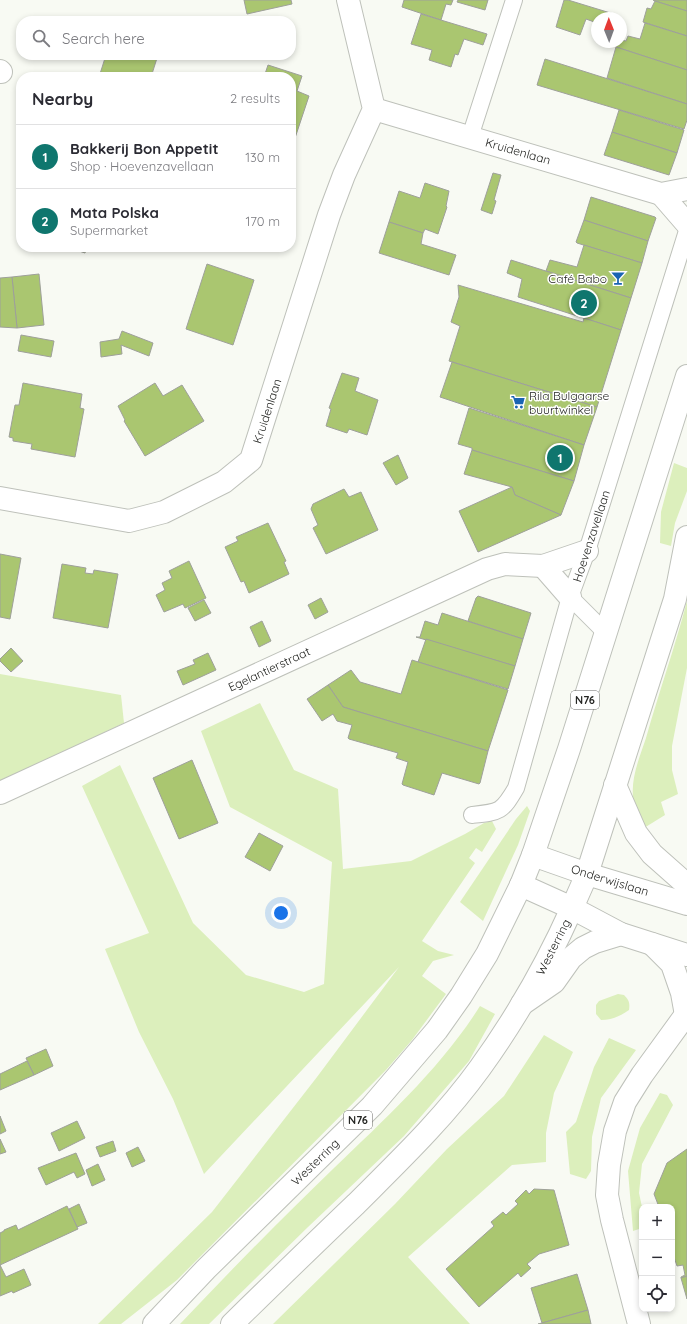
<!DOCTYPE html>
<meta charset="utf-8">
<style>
body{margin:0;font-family:Quicksand,sans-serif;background:#f2f2f3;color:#2b2b33}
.controls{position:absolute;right:12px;bottom:12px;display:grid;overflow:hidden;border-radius:8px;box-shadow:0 2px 6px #0003}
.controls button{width:36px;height:36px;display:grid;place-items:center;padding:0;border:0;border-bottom:1px solid #e1e1e2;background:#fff;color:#2b2b33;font:20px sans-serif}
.compass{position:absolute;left:591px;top:12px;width:36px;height:36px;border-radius:50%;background:#fff;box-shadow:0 2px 6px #0003;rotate:359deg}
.you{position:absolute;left:281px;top:913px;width:14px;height:14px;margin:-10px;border:3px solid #fff;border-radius:50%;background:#1a73e8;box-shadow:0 0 0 6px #1a73e833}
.badge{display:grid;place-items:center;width:26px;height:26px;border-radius:50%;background:#0f766e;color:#fff;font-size:13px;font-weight:700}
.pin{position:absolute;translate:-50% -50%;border:2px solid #fff;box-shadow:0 1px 4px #0006}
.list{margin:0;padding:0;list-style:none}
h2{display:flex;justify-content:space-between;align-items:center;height:52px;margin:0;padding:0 16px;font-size:17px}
h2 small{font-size:13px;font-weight:400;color:#7c7c81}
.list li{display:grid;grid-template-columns:26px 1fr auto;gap:12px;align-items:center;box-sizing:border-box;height:64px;padding:0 16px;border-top:1px solid #e1e1e2}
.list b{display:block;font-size:15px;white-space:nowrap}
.list p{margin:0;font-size:13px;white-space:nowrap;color:#7c7c81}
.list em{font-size:13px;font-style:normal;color:#7c7c81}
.icon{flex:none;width:22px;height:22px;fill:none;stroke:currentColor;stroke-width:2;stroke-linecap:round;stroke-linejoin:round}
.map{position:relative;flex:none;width:687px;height:1324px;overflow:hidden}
.search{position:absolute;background:#fff;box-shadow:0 2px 6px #0003;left:16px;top:16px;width:280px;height:44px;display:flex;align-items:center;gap:10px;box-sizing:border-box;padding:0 14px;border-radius:16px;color:#7c7c81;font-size:15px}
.panel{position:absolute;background:#fff;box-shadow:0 2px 6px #0003;left:16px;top:72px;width:280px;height:180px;border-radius:16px}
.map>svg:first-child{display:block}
.green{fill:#dcefbc}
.building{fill:#aac670;stroke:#9ea09a}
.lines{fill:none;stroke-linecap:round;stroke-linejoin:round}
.service-casing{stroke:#bec1ba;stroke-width:18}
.minor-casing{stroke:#bec1ba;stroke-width:24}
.tertiary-casing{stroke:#bec1ba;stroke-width:24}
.secondary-casing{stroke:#bec1ba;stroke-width:24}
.primary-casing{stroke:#bec1ba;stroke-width:24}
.trunk-casing{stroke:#bec1ba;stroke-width:24}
.service{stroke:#fff;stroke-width:16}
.minor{stroke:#fff;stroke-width:22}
.tertiary{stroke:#fff;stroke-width:22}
.secondary{stroke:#fff;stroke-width:22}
.primary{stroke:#fff;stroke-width:22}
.trunk{stroke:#fff;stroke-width:22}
.labels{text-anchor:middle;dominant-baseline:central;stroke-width:3;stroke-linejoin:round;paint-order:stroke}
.shield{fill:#fff;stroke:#666765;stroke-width:1}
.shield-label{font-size:11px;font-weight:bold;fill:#252623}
.street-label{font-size:12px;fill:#252623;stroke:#fff}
.poi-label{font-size:12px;fill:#252623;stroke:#fff;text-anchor:end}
</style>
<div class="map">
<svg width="687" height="1324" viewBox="0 0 687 1324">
<rect width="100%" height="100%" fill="#f8faf3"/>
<g class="green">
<polygon points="674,463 687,468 687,491 675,523 671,546 660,543 661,512"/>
<path d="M 687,601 L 687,668 L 672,746 L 672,770 L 678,794 L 661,802 L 665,815 L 644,828 C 640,818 634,808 633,797 C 631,777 640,756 646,738 C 659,692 675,647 687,601 Z"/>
<polygon points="0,674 121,695 124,723 0,782"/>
<polygon points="260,703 294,770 338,789 343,869 411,861 465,834 484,823 492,821 496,829 482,852 476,848 469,858 475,863 422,941 438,951 454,955 433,961 422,976 446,994 412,1040 386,1070 177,1280 121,1324 98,1324 212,1212 317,1077 399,967 204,1174 173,1099 139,1032 105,949 149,933 82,786 120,765 193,923 246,975 304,992 324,984 332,862 230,807 201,731"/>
<polygon points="527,806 530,811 518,845 483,921 460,902 516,819"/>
<path d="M 618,994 L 624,995 C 629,1000 630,1003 629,1010 C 620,1016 612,1020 601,1020 L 596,1014 L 596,1005 L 599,1001 Z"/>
<path d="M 480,1006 L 495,1014 L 469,1061 L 404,1136 L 308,1227 L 209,1324 L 180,1324 C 230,1271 281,1219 334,1168 C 386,1118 441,1068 480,1006 Z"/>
<polygon points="544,1035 573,1052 554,1093 546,1133 546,1162 512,1165 408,1257 470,1324 273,1324 395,1204 447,1149 504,1096"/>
<polygon points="609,1038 636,1050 601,1098 592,1137 591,1171 586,1179 570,1174 566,1132 576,1122 594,1067"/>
<polygon points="660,1093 667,1095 673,1105 642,1164 639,1193 642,1207 642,1228 633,1231 628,1171 640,1128"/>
</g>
<g class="building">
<polygon points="244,0 291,0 292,4 247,14"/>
<polygon points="404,0 453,0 451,5 446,4 441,20 402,7"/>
<polygon points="458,0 488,0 485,10 457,2"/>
<polygon points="564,0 568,0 617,15 616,18 597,18 597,23 586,19 580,35 556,27"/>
<polygon points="653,0 687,0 687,11 655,1"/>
<polygon points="655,1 687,11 687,36 643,22 647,8 651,9"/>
<polygon points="421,14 487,34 483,45 464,39 458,55 455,54 451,67 429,60 432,50 411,44"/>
<polygon points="645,23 687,36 687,70 616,47 618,42 621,42 621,40 626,41 628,36 640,39"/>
<polygon points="616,47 687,70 687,104 607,78"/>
<polygon points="106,55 158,55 151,77 141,74 139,77 99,77"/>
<polygon points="545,59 687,104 687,120 684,129 537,85"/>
<polygon points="268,65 302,76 297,91 309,96 294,141 291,140 291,77 264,77"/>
<polygon points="619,110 684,130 677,153 612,132"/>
<polygon points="612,132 677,153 669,175 604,155"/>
<polygon points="493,173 501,175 494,200 496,201 492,214 481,210"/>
<polygon points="425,183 449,191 446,206 447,207 438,234 425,229 423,233 389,222 399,191 420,198"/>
<polygon points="591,197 655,217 656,218 648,241 584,220"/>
<polygon points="584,220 648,241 642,263 577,243 576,242"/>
<polygon points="389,222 423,233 421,244 456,255 449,275 379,253"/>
<polygon points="584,245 642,263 631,298 546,271 550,260 577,267"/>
<polygon points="62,247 87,247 85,253 67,247 67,248"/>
<polygon points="511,260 631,298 621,330 518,297 522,279 507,273"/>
<polygon points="207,264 254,280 233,345 186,329"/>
<polygon points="39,274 44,325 17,328 12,277"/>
<polygon points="12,277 17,328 0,327 0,278"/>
<polygon points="458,285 583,322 584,318 621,330 597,407 449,361 460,326 451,322 459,297"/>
<polygon points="122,331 153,343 149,356 121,345 122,354 101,357 100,342 119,339"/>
<polygon points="21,335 54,341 51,357 18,351"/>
<polygon points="452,362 597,407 584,445 440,397"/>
<polygon points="342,373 359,378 355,391 378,400 367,435 349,429 347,433 326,426 331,409 329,408"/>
<polygon points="23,383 82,394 80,408 84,409 75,457 31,449 32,444 13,441 13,438 9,437 15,405 19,405"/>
<polygon points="155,383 163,396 182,385 204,421 145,456 124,421 125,420 118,406"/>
<polygon points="469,408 584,445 574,481 472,450 472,448 458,444"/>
<polygon points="472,450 574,481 561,515 515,495 512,487 464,474"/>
<polygon points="398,455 408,478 396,485 383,463"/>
<polygon points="512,487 515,495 561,515 478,552 459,511"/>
<polygon points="344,489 349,497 361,492 378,530 326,554 313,528 318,525 311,509 313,504"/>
<polygon points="268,523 286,561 284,562 289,574 249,593 244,581 241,582 225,547 238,541 236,537"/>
<polygon points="0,554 21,558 10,619 0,617"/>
<polygon points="189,561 206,598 185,608 183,604 164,612 156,595 165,590 162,583 172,578 169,571"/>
<polygon points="62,564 86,568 85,573 93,574 94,570 118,574 108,628 53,618"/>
<polygon points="478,596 531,613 523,639 468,621 476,598"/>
<polygon points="321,598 328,612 315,619 308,605"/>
<polygon points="204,600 211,613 195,621 188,608"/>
<polygon points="442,613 523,639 515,666 416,637 420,637 425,621 438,625"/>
<polygon points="262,621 271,641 259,647 250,627"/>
<polygon points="426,639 515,666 508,689 418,662"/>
<polygon points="11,648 23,661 11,672 0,661 0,659"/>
<polygon points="208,653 216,670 183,685 177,671 195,664 193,660"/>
<polygon points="412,660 508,690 488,751 343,707 328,685 351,670 360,682 401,694"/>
<polygon points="328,685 343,707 488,751 480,783 479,784 442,773 434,795 403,785 402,784 408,762 396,758 398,753 349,739 348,738 352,725 337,721 333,714 322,721 307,699"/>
<polygon points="192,760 218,823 179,839 153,778"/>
<polygon points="259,833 283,846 270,871 245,857"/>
<polygon points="46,1049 53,1066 34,1075 26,1058"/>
<polygon points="27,1061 34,1075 0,1090 0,1074"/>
<polygon points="0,1116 6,1131 0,1134"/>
<polygon points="77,1121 85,1138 59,1151 51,1133"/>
<polygon points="0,1139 6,1152 0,1154"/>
<polygon points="113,1141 116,1151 100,1157 96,1147"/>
<polygon points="138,1147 145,1161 132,1167 126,1153"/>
<polygon points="687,1149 687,1276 681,1278 681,1277 685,1275 683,1265 677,1266 672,1251 672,1207 659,1207 654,1194 667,1163"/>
<polygon points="76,1153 85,1174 77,1178 74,1172 46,1185 38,1168"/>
<polygon points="98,1164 105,1180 92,1186 86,1170"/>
<polygon points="534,1189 554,1190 569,1245 539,1254 527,1264 531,1268 521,1277 518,1273 479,1307 446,1269 494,1226 491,1222 503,1212 506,1215 518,1204 515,1201 526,1190 529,1194"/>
<polygon points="79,1204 87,1223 77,1227 69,1209"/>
<polygon points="67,1206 78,1229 0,1265 0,1233 4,1231 4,1230 16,1225 18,1230"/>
<polygon points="0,1265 6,1277 24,1269 31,1285 13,1293 12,1291 0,1296"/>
<polygon points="577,1274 588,1310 542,1323 531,1288"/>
<polygon points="687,1276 687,1299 681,1278"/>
<polygon points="588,1310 591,1324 538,1324 542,1323"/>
</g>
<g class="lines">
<defs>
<g id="service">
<polyline points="470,137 514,0"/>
<polyline points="570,597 606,633"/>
<path d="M 472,815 C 500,812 502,812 516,788 L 570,597 L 587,551 L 687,231"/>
</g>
<g id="minor">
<polyline points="0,71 1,72"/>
<polyline points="374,109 661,194 687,189"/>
<polyline points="661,194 687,224"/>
<polyline points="0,498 129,521 164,512 224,482 251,460 329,215 344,175 374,109 348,0"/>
<polyline points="543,566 570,597"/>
<polyline points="0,793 487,569 505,564 543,566 587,551"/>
</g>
<g id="tertiary">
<polyline points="652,944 672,964 682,993 686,1015"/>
<polyline points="639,1324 612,1220 607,1195 609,1165 615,1131 625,1102 642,1075 687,1013"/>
</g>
<g id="secondary">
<polyline points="615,785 636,833 652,854 687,885"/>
<polyline points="533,855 587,874 687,904"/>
<polyline points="521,885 572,908 621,934 687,955"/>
<polyline points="522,1004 554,982 571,958 583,948 595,942 621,934"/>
</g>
<g id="primary">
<polyline points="521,885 533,855 569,749 687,376"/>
<polyline points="572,908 587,874 675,599 687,537"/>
</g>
<g id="trunk">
<polyline points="154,1324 206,1269 372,1106 437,1030 461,996 487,954 521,885"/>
<path d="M 232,1324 C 273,1284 314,1244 356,1204 C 399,1161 444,1118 480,1068 C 516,1018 547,964 572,908"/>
</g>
</defs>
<use href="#service" class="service-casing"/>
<use href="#minor" class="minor-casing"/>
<use href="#tertiary" class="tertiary-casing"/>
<use href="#secondary" class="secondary-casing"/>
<use href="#primary" class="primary-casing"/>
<use href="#trunk" class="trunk-casing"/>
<use href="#service" class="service"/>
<use href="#minor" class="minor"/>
<use href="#tertiary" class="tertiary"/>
<use href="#secondary" class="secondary"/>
<use href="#primary" class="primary"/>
<use href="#trunk" class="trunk"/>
</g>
<defs>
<symbol id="bar-bare" viewBox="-9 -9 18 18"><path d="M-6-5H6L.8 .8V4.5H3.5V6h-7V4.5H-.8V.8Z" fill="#1a64b3" stroke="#fff" stroke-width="2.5" paint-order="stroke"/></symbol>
<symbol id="supermarket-bare" viewBox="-9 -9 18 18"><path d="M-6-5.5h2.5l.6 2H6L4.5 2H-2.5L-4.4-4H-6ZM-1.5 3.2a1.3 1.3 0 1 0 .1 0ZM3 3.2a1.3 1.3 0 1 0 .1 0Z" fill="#1a64b3" stroke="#fff" stroke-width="2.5" paint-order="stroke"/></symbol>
</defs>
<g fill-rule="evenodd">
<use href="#bar-bare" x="608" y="268" width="20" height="20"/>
<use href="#supermarket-bare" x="508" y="392" width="20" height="20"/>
</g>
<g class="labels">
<g class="shield">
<rect x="571" y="691" width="28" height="18" rx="3"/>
<rect x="344" y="1111" width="28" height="18" rx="3"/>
</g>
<g class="shield-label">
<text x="585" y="700">N76</text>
<text x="358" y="1120">N76</text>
</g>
<g class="street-label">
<text transform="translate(518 151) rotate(16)">Kruidenlaan</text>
<text transform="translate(267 411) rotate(-72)">Kruidenlaan</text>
<text transform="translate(591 536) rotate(-72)">Hoevenzavellaan</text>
<text transform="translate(269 669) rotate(-25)">Egelantierstraat</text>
<text transform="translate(610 880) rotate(17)">Onderwijslaan</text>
<text transform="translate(553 947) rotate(-63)">Westerring</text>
<text transform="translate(315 1162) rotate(-44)">Westerring</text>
</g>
<g class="poi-label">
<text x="607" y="278">Café Babo</text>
<text x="529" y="395" text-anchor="start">Rila Bulgaarse<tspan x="529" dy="14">buurtwinkel</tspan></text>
</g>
</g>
</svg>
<div class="controls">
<button>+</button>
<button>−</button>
<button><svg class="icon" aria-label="locate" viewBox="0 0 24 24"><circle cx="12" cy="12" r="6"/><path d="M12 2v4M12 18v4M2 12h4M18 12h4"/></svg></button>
</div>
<svg class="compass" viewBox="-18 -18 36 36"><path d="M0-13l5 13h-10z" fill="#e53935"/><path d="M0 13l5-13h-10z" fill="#7c7c81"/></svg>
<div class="you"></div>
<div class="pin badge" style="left:560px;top:458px">1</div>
<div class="pin badge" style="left:584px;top:303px">2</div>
<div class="search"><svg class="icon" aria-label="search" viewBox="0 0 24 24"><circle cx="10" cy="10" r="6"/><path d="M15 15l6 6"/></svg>Search here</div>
<section class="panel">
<h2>Nearby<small>2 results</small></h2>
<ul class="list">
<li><span class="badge">1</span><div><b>Bakkerij Bon Appetit</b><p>Shop · Hoevenzavellaan</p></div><em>130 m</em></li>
<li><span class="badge">2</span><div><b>Mata Polska</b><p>Supermarket</p></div><em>170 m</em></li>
</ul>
</section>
</div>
